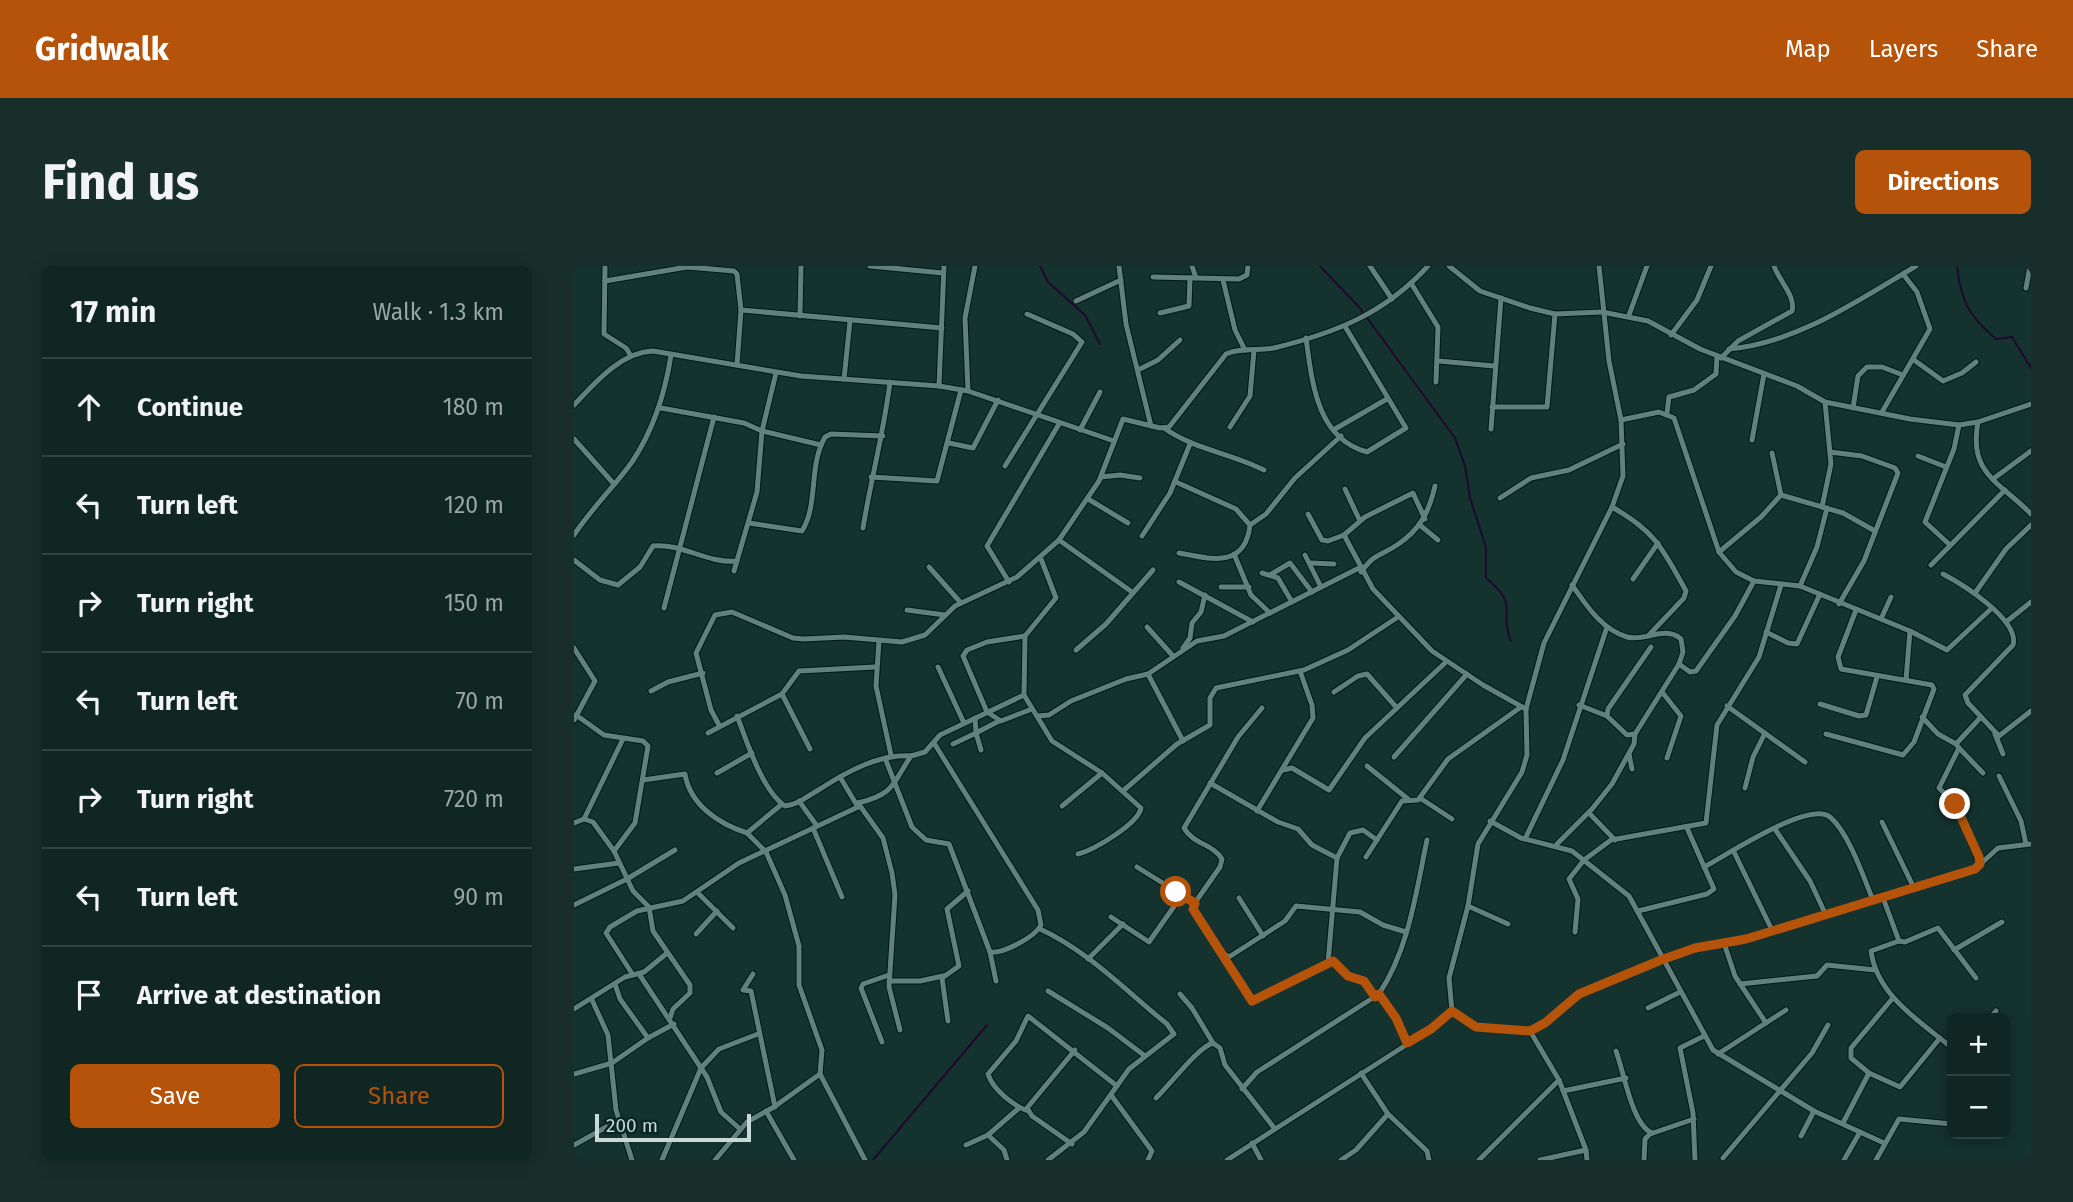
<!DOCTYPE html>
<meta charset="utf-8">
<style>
body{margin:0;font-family:"Fira Sans",sans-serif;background:#182e2a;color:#f1f3f6}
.controls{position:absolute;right:21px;bottom:21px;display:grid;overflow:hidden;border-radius:10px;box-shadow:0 4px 18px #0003}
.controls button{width:63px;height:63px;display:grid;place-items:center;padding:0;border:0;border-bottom:2px solid #2f4340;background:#0f2622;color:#f1f3f6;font:35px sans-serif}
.scale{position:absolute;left:21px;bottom:18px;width:156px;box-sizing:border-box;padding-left:7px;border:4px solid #c8d8d5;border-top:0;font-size:19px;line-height:24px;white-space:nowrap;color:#c8d8d5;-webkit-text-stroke:5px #092824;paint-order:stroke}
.stop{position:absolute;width:21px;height:21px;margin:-16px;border:5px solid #b45309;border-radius:50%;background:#fff}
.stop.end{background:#b45309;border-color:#fff;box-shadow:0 2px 7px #0008}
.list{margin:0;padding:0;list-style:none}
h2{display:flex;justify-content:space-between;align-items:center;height:91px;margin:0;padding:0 28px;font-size:30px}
h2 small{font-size:23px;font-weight:400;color:#9ba5a5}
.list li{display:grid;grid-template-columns:46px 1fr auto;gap:21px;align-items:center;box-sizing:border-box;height:98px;padding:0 28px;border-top:2px solid #2f4340}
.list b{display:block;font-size:26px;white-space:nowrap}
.list em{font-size:23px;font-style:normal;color:#9ba5a5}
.actions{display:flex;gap:14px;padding:21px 28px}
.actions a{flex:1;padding:16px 0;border:2px solid #b45309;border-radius:10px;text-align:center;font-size:24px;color:#b45309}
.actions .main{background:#b45309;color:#fff}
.icon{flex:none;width:38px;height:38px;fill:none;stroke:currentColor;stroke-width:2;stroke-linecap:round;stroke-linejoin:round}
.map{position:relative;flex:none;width:1457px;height:894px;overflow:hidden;border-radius:10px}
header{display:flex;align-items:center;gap:42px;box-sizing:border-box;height:98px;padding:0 35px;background:#b45309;color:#fff}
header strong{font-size:33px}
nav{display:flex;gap:38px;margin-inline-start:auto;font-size:24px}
.intro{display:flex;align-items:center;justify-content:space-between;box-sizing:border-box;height:168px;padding:0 42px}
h1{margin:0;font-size:49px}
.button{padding:18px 32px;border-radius:10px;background:#b45309;color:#fff;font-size:24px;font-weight:700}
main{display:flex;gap:42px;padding:0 42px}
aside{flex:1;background:#0f2622;border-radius:10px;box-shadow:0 4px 18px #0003}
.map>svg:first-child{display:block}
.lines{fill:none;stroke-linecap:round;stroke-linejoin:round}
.stream{stroke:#1f092f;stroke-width:2}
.minor-casing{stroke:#001916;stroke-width:7}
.minor{stroke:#62817d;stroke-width:5}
.route{stroke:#b45309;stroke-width:9}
</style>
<header>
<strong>Gridwalk</strong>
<nav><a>Map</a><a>Layers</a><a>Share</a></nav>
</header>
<div class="intro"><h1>Find us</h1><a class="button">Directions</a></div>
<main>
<aside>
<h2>17 min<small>Walk · 1.3 km</small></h2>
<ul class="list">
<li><svg class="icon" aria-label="ahead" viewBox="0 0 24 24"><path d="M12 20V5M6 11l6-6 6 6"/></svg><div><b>Continue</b></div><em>180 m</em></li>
<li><svg class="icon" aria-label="left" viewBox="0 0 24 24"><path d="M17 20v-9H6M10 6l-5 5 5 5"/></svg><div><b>Turn left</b></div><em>120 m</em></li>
<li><svg class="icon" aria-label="right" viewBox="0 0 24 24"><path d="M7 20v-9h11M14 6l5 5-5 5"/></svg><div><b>Turn right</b></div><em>150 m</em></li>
<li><svg class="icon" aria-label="left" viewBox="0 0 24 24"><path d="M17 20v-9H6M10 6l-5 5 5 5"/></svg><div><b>Turn left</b></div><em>70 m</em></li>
<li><svg class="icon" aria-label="right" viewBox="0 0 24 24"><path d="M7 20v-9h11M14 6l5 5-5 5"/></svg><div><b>Turn right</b></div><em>720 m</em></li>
<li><svg class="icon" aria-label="left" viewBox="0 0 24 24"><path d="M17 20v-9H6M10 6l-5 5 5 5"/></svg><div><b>Turn left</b></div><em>90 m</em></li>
<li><svg class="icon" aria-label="arrive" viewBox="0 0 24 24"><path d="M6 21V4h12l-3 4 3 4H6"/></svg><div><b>Arrive at destination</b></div></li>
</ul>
<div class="actions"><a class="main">Save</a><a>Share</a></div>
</aside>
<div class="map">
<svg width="1457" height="894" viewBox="0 0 1457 894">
<rect width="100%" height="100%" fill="#14322e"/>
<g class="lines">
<g class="stream">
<polyline points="466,0 474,16 511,49 526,78"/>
<path d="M 746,0 L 785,41 L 881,172 L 891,200 L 896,232 L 912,281 L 912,312 C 947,340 924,345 937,375"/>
<path d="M 1383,0 C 1387,36 1395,50 1422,73 L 1438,71 L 1457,102"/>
<polyline points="299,894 413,759"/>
</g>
<defs>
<g id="minor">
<polyline points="296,0 369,7"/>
<polyline points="545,0 552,58 577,160"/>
<polyline points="618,0 622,12"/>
<polyline points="796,0 818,33"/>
<polyline points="875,0 906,25 956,42 981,48 1028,46 1074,55 1126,83 1223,120 1251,136 1336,153 1385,159 1404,156 1457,138"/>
<polyline points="1025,0 1035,95 1047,154 1049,210 1038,241 970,377 952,443 953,489 948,506 904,578 894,640 875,712 878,745 902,761 956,765 971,757 1005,728 1087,694 1121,682 1172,673 1401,603 1424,582 1457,578"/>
<polyline points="31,1 30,68 52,82 57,90"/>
<polyline points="579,11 665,13 673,9 674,0"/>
<polyline points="649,14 661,64 671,84"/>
<polyline points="31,15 113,1 160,5 163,8 167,44 163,99"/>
<polyline points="837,17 864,61 862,116"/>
<polyline points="1452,22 1456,0"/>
<polyline points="502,35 547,14"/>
<polyline points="167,44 368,62"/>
<polyline points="586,47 615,40 616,12"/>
<polyline points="1055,49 1073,0"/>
<polyline points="226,50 227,0"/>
<polyline points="1097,69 1123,34 1137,0"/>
<path d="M 732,72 C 738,115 742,172 793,186 L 832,162 L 772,62"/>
<path d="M 1155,83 C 1223,77 1285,34 1342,0"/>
<path d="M 1147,92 L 1164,75 L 1218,45 C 1222,30 1205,15 1200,0"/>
<polyline points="1340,94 1369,115 1388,107 1402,96"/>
<polyline points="865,95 920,100"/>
<polyline points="564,104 584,94 606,74"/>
<polyline points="270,113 276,55"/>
<polyline points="365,120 370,0"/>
<polyline points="394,125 391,52 401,0"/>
<path d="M 0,139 C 21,117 47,86 79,85 L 227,110 L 365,120 L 394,125 L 540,175"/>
<polyline points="918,141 973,141 981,48"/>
<polyline points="87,142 170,157 188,165 247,179"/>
<polyline points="1279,142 1284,110 1293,101 1308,101 1329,109"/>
<polyline points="1308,146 1356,63 1343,26 1329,8"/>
<polyline points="1093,147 1095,131 1120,124 1142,108 1143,90"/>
<polyline points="1047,154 1085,146 1100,152 1145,286 1162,306 1180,315 1226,320 1336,365 1373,384 1418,342"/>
<path d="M 1404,156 C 1394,208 1426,216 1457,248"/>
<polyline points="656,161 676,130 680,84"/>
<path d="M 590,162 C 621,184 657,187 690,204"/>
<polyline points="761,163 813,133"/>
<polyline points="917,163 927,32"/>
<polyline points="506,164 526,126"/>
<polyline points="0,173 40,218"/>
<polyline points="1178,174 1190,108"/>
<polyline points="375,177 399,182 424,134"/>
<polyline points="1256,186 1288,190 1321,202 1324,207 1290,295 1265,338"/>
<polyline points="1198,187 1207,229"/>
<polyline points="1344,190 1372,201"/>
<polyline points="431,200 508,76 499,68 453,48"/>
<polyline points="297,211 363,215 387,124"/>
<polyline points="527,211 546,209 566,212"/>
<polyline points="1419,213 1457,185"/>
<path d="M 602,216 L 662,243 L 676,259 C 671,303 637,293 605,287"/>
<polyline points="771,223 786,255"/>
<polyline points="926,232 957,212 995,204 1049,178"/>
<polyline points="514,233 554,257"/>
<path d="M 1038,241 C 1081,265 1089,283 1112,325 L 1110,332 L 1074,370"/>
<polyline points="1248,241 1257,198 1251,136"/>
<polyline points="734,248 748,274 754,275 770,269"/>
<polyline points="851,253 839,227 791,251 770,269 799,323 858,385 909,419 952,443"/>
<path d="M 175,257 L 228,265 C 245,237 234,201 251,171 L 257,168 L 309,170"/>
<polyline points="676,259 692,248 721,212 767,170"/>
<polyline points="847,260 864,274"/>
<path d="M 289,262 C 297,213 310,165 316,116"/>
<path d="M 0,269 C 17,243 40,221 58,196 C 80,163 91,128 97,89"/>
<polyline points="568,270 596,227 616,178"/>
<polyline points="485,274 558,326"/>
<polyline points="1376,279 1351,256 1380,183 1385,159"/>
<polyline points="1145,286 1187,251 1207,229 1269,247 1301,265"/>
<polyline points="660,288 677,329 696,347"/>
<polyline points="731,289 747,321"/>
<path d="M 0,294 L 26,314 L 44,319 L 66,301 L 79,280 C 109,277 133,298 163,295"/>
<polyline points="737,297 760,298"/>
<polyline points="1357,299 1431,224"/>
<polyline points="355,301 387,337"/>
<polyline points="160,305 183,226 188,165 202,107"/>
<path d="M 787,306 C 802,286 805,291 823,279 C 846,264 855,246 861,220"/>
<polyline points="688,307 704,312 718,336"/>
<path d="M 1369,308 C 1388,318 1446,354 1439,379 L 1391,429 L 1394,437 L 1425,470 L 1457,445"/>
<polyline points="696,309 716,297 738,326"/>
<polyline points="1059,313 1084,277"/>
<polyline points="435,316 413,280 485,158"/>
<polyline points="605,316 679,356"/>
<polyline points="1226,320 1243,281 1253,242"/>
<polyline points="647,321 675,321"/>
<polyline points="1401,327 1432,283 1457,259"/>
<polyline points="90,342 140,151"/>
<polyline points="333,344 371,349"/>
<polyline points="1307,353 1317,331"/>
<polyline points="1432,356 1457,336"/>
<polyline points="573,361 599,390"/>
<polyline points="1192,366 1214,377 1223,378 1246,328"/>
<polyline points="451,370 413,376 393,384 389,390 413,446 427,455 458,443"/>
<polyline points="305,375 302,420 317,489"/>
<polyline points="0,382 21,415 0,454"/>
<polyline points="609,382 616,372 618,357 627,346 631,329"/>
<polyline points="502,384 532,358 579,304"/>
<polyline points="1105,398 1116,406 1122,405 1161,350 1180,315"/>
<polyline points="364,401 390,457"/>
<polyline points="574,408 609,475"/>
<polyline points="1332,414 1336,365"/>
<polyline points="77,425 94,416 129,407"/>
<polyline points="760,426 784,410 793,408 823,442"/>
<polyline points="1088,426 1107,450 1093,492"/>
<polyline points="208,428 236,483"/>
<path d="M 450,429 L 478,475 L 528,507 L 567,542 C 564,558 520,584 504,588"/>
<polyline points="1246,438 1285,450 1292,449 1303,411"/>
<polyline points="1005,439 1033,450 1053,469 1061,468"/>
<polyline points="1153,440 1231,496"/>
<path d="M 688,442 L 664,471 L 610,562 C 619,578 639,578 648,593 L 646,601 L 618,641 L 648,687 L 655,691 L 711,655 L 722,640 L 786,646 L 809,659 L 832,666"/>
<polyline points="2,449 30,469 69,475 74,480 61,557 40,585"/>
<path d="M 163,450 C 173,475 188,525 211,540 C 224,539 235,529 246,523 C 274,505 305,488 337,490"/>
<polyline points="463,450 475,449 497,435 552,413 574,408 623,375 650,370 785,302"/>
<polyline points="1033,450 1034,443 1077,381"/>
<polyline points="1348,451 1364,468 1382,478"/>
<polyline points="401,452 402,467 425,455"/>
<path d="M 145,459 L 137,444 L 122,387 L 141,349 L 158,346 L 219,372 L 230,373 L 270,371 L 328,376 L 351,369 L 381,340 L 443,311 L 485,274 L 525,215 L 549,153 L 586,162 L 595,161 L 652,88 C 667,81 684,85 700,82 C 761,67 810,48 854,0"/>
<polyline points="134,467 208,428 225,405 301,401"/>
<polyline points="1252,468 1329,489 1340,476 1360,423 1358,419 1267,403 1264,391 1282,344"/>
<polyline points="1421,468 1429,488"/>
<polyline points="379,478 402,467 407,484"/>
<polyline points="1385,482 1409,507"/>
<polyline points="1055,488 1058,503"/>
<polyline points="820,491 893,408"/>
<path d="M 311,492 L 338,561 L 352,574 L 375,578 L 416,686 C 429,688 461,671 467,659 L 464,644 L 360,477"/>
<polyline points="793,500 834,533"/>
<polyline points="709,504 718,502 755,524 791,472 872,396"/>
<polyline points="143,507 178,487"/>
<polyline points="1425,510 1447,555 1452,578"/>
<polyline points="266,511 284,541"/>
<path d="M 69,514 L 111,508 C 116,539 145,558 173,567"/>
<polyline points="636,517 704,556 724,563 738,579 763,592"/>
<polyline points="1171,522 1179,491 1191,467"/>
<polyline points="549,525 603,478 636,459 636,432 642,422 730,404 774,384 824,351"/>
<polyline points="846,532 878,553"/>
<polyline points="225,535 243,560"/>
<polyline points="284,537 309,572 318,607 321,629 315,721 326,764"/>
<polyline points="208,538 173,567 192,586 211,629 225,680 225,719 248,784 246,808 291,894"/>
<polyline points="488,540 528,507"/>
<polyline points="683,545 739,452 738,439 726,405"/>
<polyline points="1015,547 1041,574"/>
<polyline points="10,553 49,473"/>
<polyline points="916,555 947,572 998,585 1055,630 1139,784 1240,845 1310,877"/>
<polyline points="1308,556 1339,620"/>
<polyline points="0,557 10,553 19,556 40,585 59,625 75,641 79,665 116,719 116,727 99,743 96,752"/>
<polyline points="239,562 268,631"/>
<polyline points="1201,563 1236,615 1251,647"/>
<polyline points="951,573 989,494 1033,361"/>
<path d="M 983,578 L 1018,543 L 1038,518 L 1060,478 L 1061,468 L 1105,398 L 1109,386 L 1107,373 C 1091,359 1071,376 1053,371 C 1027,363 1013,340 998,319"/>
<polyline points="1160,586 1198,664"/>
<polyline points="792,591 828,535 844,534 874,493 947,441"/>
<polyline points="1406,598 1381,538 1365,522 1385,482 1382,478 1407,451"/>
<polyline points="563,601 621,637"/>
<path d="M 1130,601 C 1153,589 1235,534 1256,551 C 1274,566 1289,609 1298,632"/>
<polyline points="0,603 45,597"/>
<polyline points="124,627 159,662"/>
<polyline points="1308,629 1325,675"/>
<polyline points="665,632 689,670"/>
<polyline points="0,639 53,613 101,584"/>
<polyline points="894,640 934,658"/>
<polyline points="1064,645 1133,628 1140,623 1113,562"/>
<polyline points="537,651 575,676 608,629"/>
<path d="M 466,663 C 514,685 552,725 593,758 L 600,768 L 555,803 L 510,866 L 474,894"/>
<polyline points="1001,666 1004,633 995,613 1010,594 1037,574 1132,557 1143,459 1185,391 1207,319"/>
<polyline points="122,668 143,645"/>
<polyline points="1150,677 1161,710 1192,757"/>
<polyline points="1380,684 1428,656"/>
<polyline points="416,686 422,715"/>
<polyline points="652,691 678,735 759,695 774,710 790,715 801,731"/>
<polyline points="514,693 549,658"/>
<polyline points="754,697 763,592 776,567 789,564 803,574"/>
<polyline points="65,708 133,811 147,846 166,863"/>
<polyline points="179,708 169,724 177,725 201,841"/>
<path d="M 59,709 L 32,667 L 36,661 L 63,645 L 109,635 L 165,597 L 284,541 L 284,537 C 321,528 318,518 337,490 L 351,486 L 366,469 L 450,429 L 451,370 L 482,332 L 467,293"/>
<polyline points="315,715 346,715 369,710"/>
<polyline points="41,718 46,733 74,772 100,758"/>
<polyline points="1166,718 1243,710 1253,699 1301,704"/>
<polyline points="474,725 534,762 571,790"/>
<polyline points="606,728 618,742 639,777 646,782 651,799 701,863"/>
<polyline points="805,728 822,752 833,777"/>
<polyline points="1318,733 1277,782 1277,792 1295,807 1326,821 1366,772"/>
<polyline points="18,734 34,769 42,844 58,894"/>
<polyline points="1074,742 1106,726"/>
<polyline points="0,743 51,711 70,706 92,688"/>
<polyline points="1416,752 1422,745"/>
<polyline points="374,755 368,712 385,700 373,643 394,625"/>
<polyline points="956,765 985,814 1012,884 1013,894"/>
<polyline points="308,776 287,722 289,718 315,709"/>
<path d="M 1378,782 C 1346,755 1303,730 1297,685 L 1325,675 L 1331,676 L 1364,662 L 1402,712"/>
<path d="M 1042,785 C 1050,806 1058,859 1078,867"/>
<polyline points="1144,788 1212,744"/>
<polyline points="787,807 814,848 853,885 855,894"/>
<polyline points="0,808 38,797 74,772"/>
<path d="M 668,823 L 683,806 L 805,728 C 835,683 842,626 853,574"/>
<polyline points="989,825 1052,812"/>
<polyline points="537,829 578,885 574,894"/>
<path d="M 582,832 C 596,819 624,781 639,777"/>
<polyline points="192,845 220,894"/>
<path d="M 454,845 C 440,840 419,824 414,808 L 442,775 L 454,750 L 543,820"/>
<polyline points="1269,857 1295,807"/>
<polyline points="414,869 430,884 433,894"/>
<polyline points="1227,870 1240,845"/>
<polyline points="678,877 687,894"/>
<polyline points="498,878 458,850 453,842 501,784"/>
<polyline points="0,879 45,854"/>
<polyline points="392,879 414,869 445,842"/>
<polyline points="1149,892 1238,787 1254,759"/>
<polyline points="88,894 127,802 145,783 184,768"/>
<polyline points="141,894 173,856 200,841 246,808"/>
<polyline points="653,894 857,763 878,745"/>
<polyline points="767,894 782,884 814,848"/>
<polyline points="905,894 985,814"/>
<polyline points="966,894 1012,884"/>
<polyline points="1070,894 1071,873 1076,868 1120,853"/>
<polyline points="1121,894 1119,847 1106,782 1130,770"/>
<polyline points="1270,894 1286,866"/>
<polyline points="1302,894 1325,853 1378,858"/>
</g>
</defs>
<use href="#minor" class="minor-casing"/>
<use href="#minor" class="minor"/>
</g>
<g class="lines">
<polyline class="route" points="602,626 621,637 619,643 678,735 759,695 774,710 790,715 801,731 805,728 822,752 833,777 857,763 878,745 902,761 956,765 971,757 1005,728 1087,694 1121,682 1172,673 1401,603 1406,598 1405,591 1381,538"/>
</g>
</svg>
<div class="controls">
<button>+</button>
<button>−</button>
</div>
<div class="scale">200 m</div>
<div class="stop" style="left:602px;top:626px"></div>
<div class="stop end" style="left:1381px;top:538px"></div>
</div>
</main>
